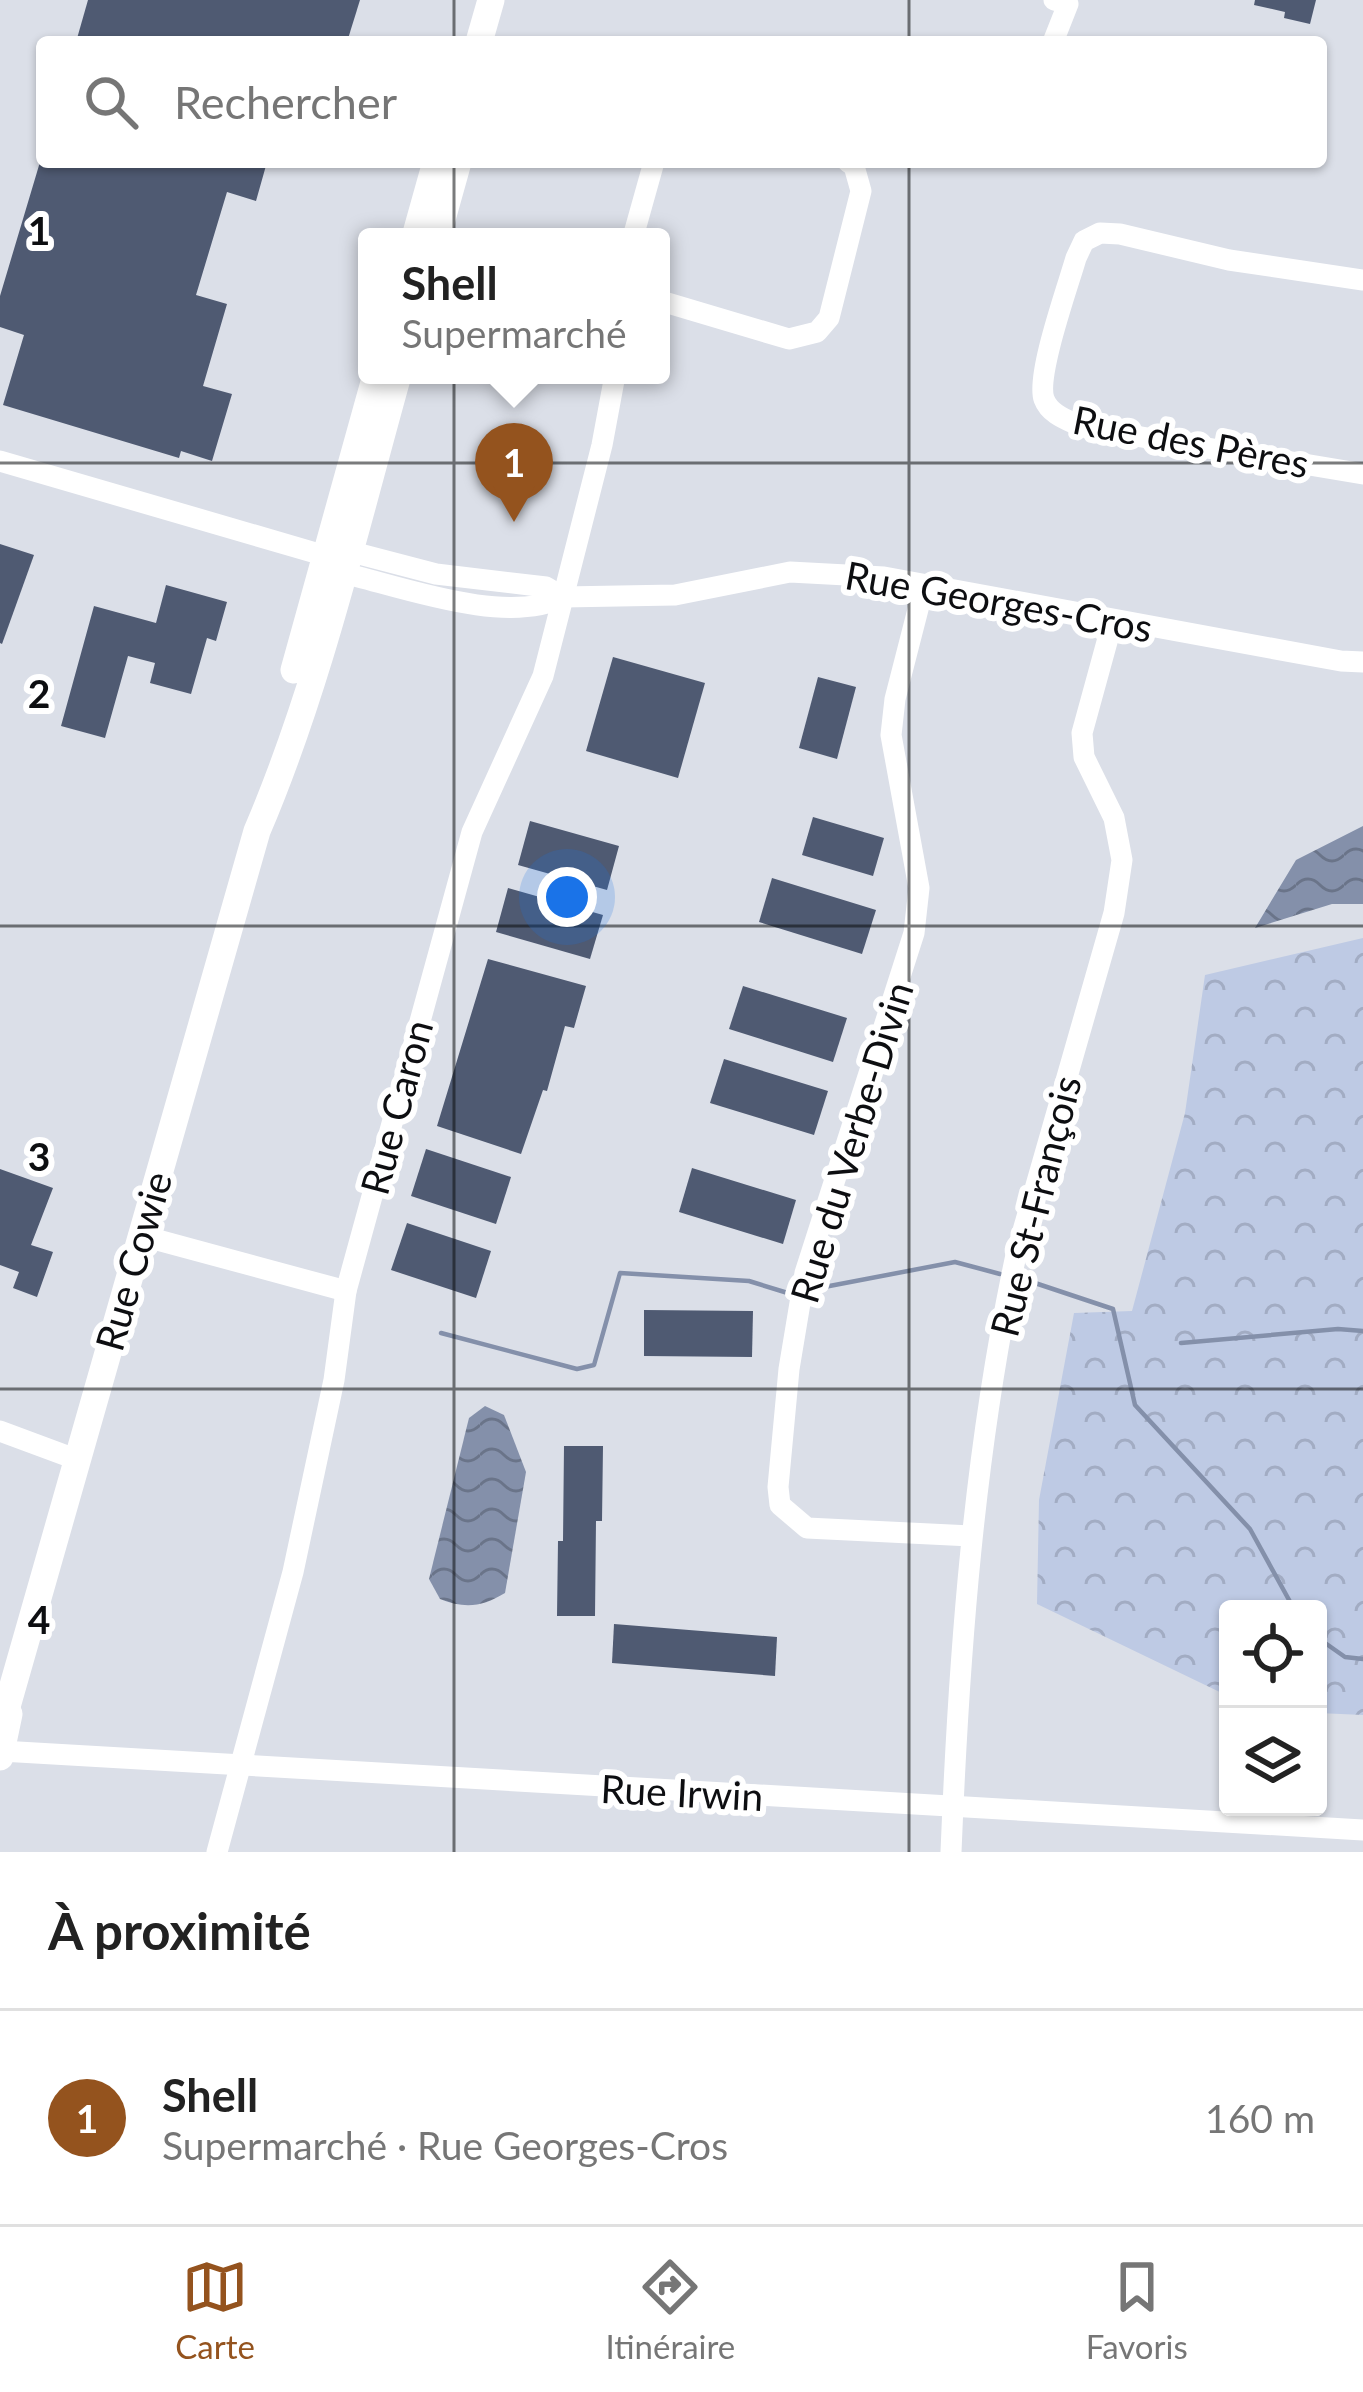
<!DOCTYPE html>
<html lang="fr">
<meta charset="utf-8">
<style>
body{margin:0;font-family:Lato,sans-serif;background:#f6f6f6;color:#222}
.controls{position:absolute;right:36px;bottom:36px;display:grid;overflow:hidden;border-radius:12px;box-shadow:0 3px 9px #0004}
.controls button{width:108px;height:108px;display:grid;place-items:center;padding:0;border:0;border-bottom:3px solid #e0e0e0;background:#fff;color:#222;font:60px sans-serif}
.you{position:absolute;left:567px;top:897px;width:42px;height:42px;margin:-30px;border:9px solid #fff;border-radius:50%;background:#1a73e8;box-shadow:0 0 0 18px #1a73e833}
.badge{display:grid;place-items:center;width:78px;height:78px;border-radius:50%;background:#94531e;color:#fff;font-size:39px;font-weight:700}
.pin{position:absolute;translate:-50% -99px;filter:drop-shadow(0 3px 6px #0008)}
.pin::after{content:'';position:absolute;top:63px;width:42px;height:36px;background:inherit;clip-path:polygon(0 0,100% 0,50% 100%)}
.popup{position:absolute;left:358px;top:228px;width:312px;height:156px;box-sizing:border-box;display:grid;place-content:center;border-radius:12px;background:#fff;filter:drop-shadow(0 3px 9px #0005);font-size:39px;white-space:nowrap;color:#767676}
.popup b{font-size:45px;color:#222}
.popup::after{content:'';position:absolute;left:50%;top:100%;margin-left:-24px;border:24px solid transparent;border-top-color:#fff}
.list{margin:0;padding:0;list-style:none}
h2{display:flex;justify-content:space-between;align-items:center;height:156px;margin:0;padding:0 48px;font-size:51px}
h2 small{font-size:39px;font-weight:400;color:#767676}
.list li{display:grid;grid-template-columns:78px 1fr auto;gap:36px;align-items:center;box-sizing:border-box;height:216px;padding:0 48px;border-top:3px solid #e0e0e0}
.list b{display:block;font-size:45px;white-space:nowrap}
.list p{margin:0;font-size:39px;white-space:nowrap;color:#767676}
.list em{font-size:39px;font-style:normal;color:#767676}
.icon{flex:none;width:66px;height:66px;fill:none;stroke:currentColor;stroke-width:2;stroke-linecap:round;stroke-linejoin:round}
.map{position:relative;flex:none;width:1363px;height:1852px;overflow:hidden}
.search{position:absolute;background:#fff;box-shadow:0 3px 9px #0004;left:36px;right:36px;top:36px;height:132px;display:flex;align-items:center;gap:30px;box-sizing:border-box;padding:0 42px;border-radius:12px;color:#767676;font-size:45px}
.sheet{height:372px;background:#fff}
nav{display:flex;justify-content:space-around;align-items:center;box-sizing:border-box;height:168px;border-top:3px solid #e0e0e0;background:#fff;font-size:33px;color:#767676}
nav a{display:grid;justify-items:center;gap:6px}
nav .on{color:#94531e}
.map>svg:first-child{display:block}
.forest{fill:url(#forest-crowns)}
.water{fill:url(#water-waves)}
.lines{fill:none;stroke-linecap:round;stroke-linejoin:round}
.stream{stroke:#8490aa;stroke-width:4.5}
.building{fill:#4f5a72}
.minor{stroke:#fff;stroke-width:21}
.major{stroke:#fff;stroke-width:27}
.grid{fill:none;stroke:#0d0e11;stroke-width:3;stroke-opacity:0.55}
.labels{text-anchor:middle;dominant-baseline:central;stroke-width:12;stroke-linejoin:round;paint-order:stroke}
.street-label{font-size:39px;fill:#0d0e11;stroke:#fff}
.grid-label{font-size:39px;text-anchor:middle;font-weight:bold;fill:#0d0e11;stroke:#fff;stroke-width:12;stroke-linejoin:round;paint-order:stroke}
</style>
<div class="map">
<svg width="1363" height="1852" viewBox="0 0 1363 1852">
<defs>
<pattern id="forest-crowns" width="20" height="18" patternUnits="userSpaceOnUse" patternTransform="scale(3)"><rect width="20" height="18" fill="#becae4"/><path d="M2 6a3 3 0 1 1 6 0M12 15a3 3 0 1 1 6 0" fill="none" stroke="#a2acc3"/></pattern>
<pattern id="water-waves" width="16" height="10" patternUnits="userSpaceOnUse" patternTransform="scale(3)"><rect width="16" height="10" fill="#8490aa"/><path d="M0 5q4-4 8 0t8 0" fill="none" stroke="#6a7489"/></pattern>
</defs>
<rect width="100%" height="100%" fill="#dbdfe8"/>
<polygon class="forest" points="1363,938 1363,1715 1318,1713 1318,1609 1228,1609 1228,1696 1037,1604 1039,1500 1074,1313 1132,1311 1185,1113 1205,975"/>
<g class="water">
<polygon points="1363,826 1363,904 1332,904 1255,928 1296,860"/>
<path d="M 485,1406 L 504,1415 L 526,1472 L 505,1593 C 482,1607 465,1609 440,1599 L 429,1579 L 469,1418 Z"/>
</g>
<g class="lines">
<g class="stream">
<polyline points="1026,1280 1113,1309 1135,1405 1250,1529 1294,1609"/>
<polyline points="819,1288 955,1262 1000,1274"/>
<polyline points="441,1333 577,1369 594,1365 620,1273 749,1281 791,1294"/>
<polyline points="1181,1343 1338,1329 1363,1331"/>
<polyline points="1318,1638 1345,1657 1363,1659"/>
</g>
</g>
<g class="building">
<polygon points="88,0 360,0 347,42 76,42"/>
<polygon points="1255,0 1316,0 1310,24 1284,18 1285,12 1254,5"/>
<polygon points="40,162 267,162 256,201 227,192 196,295 227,304 203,386 232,394 212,461 181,451 179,458 3,405 24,335 0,327 0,296"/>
<polygon points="0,544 34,555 2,644 0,643"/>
<polygon points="166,585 227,602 216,641 207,638 191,694 150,683 155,663 128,656 105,738 61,726 94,606 156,623"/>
<polygon points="613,657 705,683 678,778 586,751"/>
<polygon points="818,677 856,687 837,759 799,748"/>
<polygon points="813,817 884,838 873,876 802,855"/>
<polygon points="530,821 619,846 607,890 518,865"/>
<polygon points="772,878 876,910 862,954 759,922"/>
<polygon points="508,888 603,915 590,959 496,932"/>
<polygon points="488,959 586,986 574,1028 565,1026 547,1091 543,1090 521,1154 437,1126"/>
<polygon points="743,986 847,1018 833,1062 729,1029"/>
<polygon points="724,1059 828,1091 814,1135 710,1103"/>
<polygon points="426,1149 511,1177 496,1224 411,1196"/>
<polygon points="692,1168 796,1200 783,1244 679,1212"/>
<polygon points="0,1169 53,1188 31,1245 53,1252 37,1297 13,1288 19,1272 0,1265"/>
<polygon points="407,1223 491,1251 476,1298 391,1270"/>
<polygon points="644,1310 753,1311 752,1357 644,1356"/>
<polygon points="564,1446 603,1446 602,1521 596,1521 595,1616 557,1616 558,1541 563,1541"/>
<polygon points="614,1624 777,1637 775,1676 612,1663"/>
</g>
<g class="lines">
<g class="minor">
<polyline points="1053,42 1068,4 1054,0"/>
<polyline points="633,237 654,162"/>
<path d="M 1363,280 L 1229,260 L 1120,234 L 1100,233 L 1084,241 L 1076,258 C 1068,286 1036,375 1044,399 C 1050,415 1068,420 1082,427 L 1363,474"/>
<polyline points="661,301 789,339 817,332 829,318 861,191 854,166 848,162"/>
<polyline points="0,461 326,556 348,551 436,574 546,587 563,597 675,595 790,572 884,577 1341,661 1363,662"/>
<path d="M 335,565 L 343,573 C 402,587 507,626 563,597"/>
<polyline points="924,586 895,699 891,735 919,888 914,933 805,1273 789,1369 778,1487 780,1505 807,1528 971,1536"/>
<polyline points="139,1235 346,1291"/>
<polyline points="0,1431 78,1460"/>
<polyline points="1,1751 1363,1830"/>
<polyline points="217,1852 293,1572 334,1380 346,1291 472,832 543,676 602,445 615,375"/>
<path d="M 951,1852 C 959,1652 974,1451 1016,1255 L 1114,913 L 1122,860 L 1114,818 L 1084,757 L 1082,733 L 1113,620"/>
</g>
<g class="major">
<polyline points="479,42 491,0"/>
<polyline points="415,237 436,162"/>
<polyline points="437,237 458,162"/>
<polyline points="294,670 376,375"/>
<path d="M 0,1731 L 257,831 C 318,689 356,525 398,375"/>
<polyline points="0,1757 9,1714"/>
</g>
</g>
<path class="grid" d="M 454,0 L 454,42M 909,0 L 909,42M 454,162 L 454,1852M 909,162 L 909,1852M 0,463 L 1363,463M 0,926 L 1363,926M 0,1389 L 1363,1389"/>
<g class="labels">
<g class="street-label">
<text transform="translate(1191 441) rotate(11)">Rue des Pères</text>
<text transform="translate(999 601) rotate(10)">Rue Georges-Cros</text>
<text transform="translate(396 1107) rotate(-75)">Rue Caron</text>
<text transform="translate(851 1142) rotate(-73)">Rue du Verbe-Divin</text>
<text transform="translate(1035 1206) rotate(-76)">Rue St-François</text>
<text transform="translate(133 1261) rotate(-74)">Rue Cowie</text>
<text transform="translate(682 1792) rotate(3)">Rue Irwin</text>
</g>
</g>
<g class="grid-label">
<text x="39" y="245">1</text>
<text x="39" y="708">2</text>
<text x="39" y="1171">3</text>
<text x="39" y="1634">4</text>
</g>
</svg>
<div class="controls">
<button><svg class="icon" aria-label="locate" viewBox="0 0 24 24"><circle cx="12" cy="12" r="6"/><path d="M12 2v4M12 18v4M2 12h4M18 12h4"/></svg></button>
<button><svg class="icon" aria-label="layers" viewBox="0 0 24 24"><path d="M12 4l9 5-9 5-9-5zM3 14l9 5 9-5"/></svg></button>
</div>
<div class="you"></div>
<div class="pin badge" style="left:514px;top:522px">1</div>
<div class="popup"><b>Shell</b>Supermarché</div>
<div class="search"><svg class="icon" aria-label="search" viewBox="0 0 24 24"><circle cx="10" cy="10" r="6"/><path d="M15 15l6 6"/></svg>Rechercher</div>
</div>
<section class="sheet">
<h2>À proximité<small></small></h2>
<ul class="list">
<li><span class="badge">1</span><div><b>Shell</b><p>Supermarché · Rue Georges-Cros</p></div><em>160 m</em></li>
</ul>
</section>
<nav>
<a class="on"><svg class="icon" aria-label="map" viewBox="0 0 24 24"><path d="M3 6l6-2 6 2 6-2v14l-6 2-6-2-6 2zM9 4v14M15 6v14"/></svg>Carte</a>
<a><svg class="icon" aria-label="directions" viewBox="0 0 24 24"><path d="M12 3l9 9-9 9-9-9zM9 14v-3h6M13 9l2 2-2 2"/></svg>Itinéraire</a>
<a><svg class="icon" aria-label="saved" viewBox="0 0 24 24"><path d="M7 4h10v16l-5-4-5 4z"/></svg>Favoris</a>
</nav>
